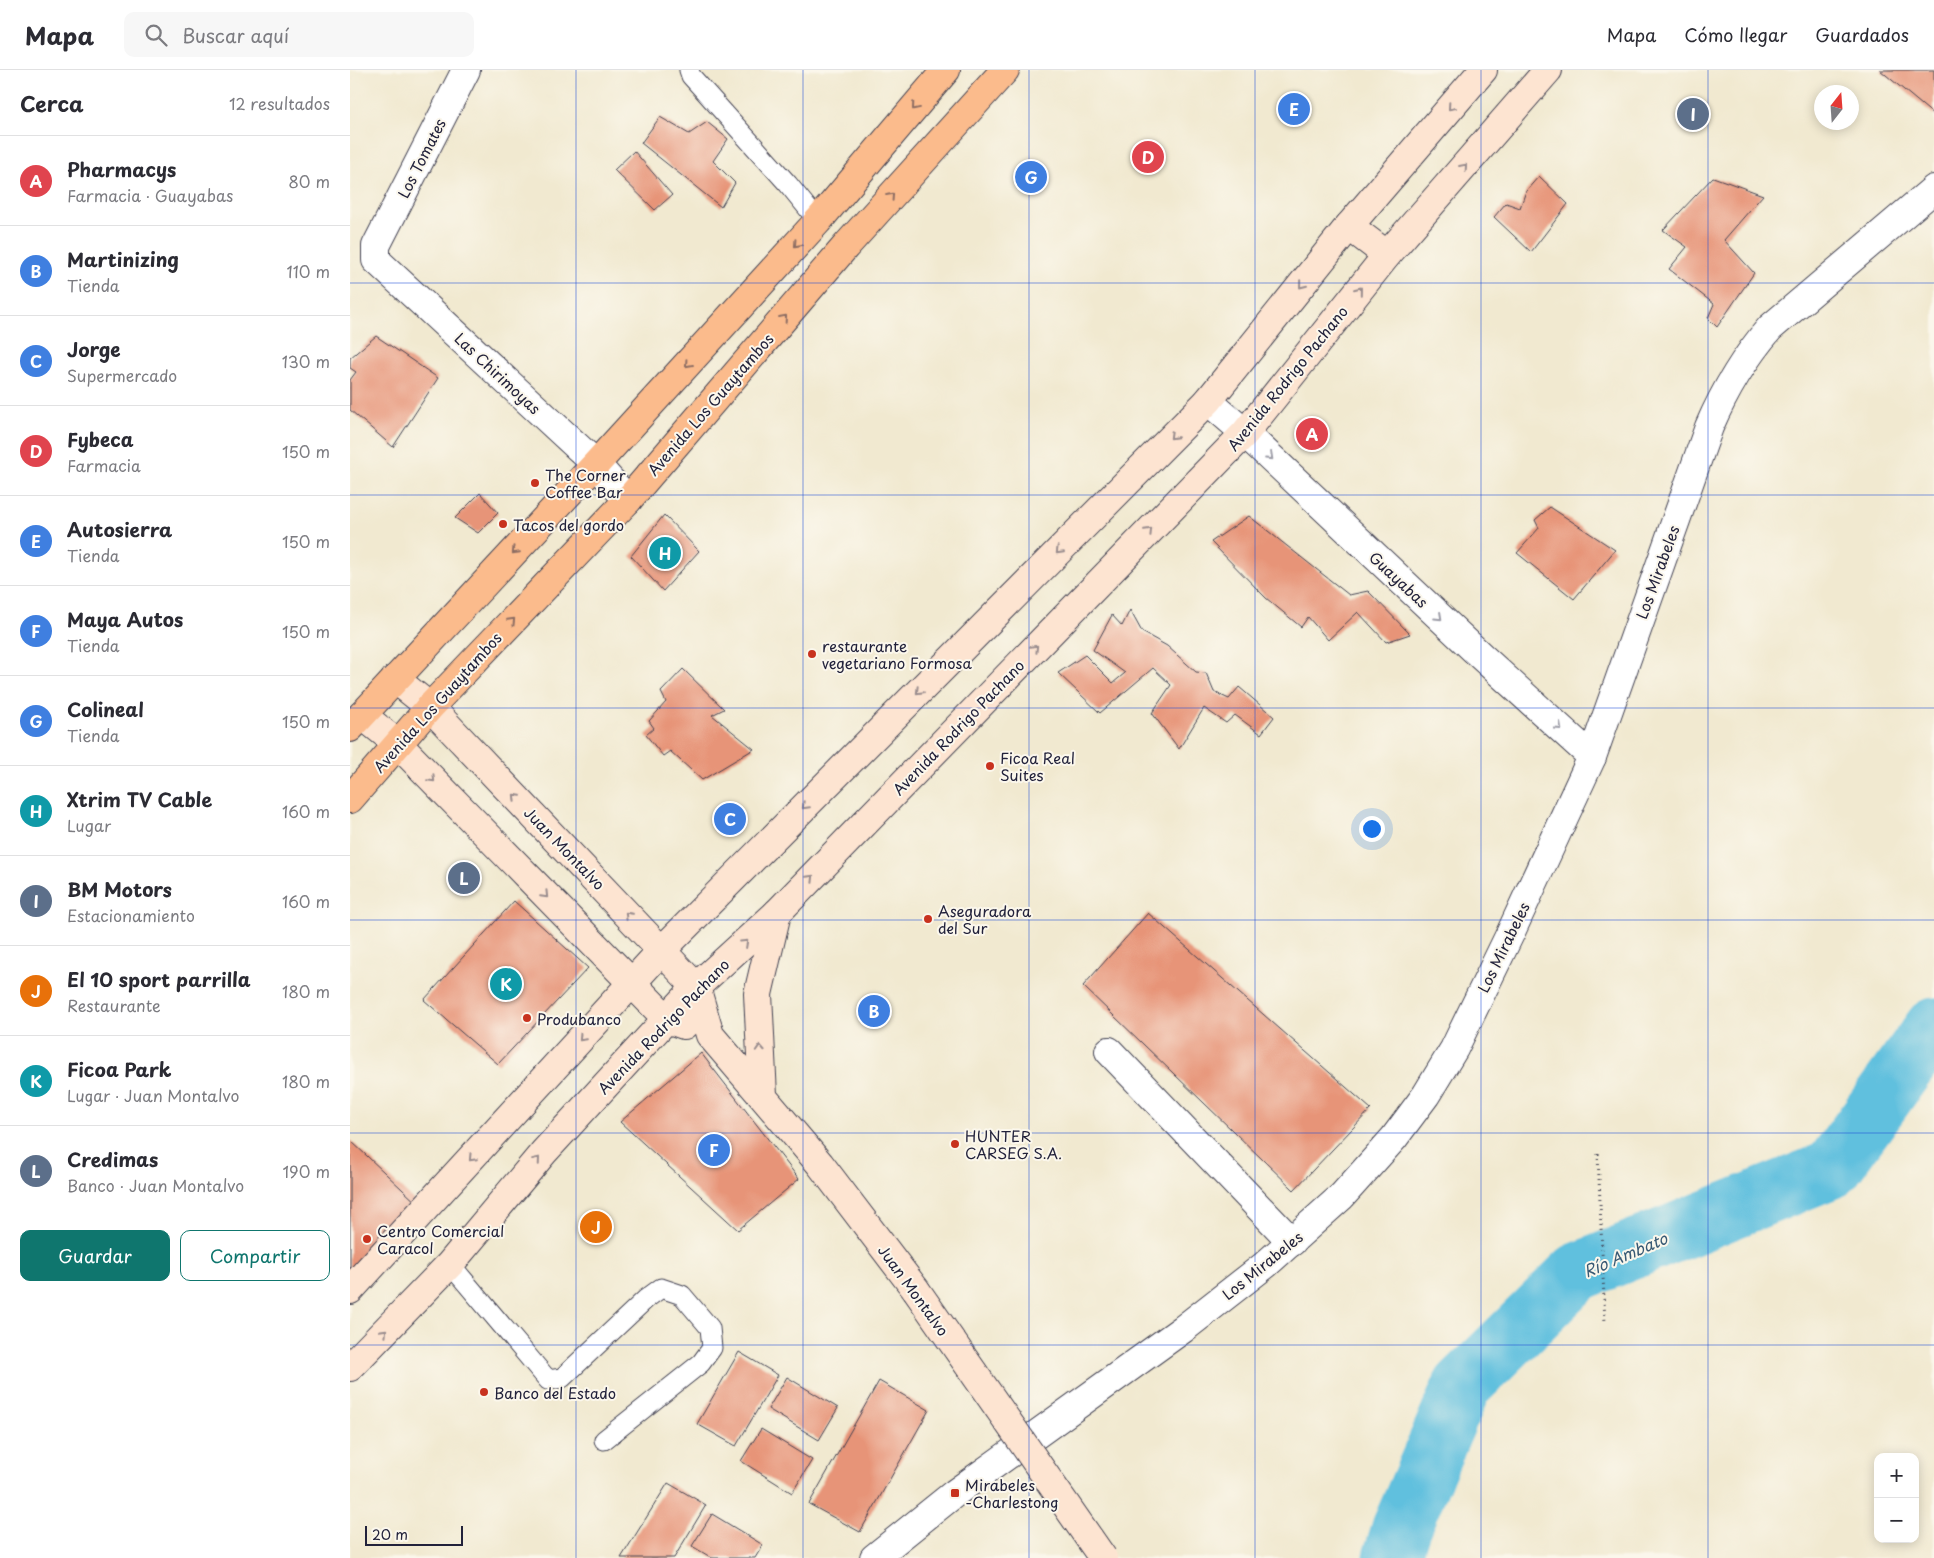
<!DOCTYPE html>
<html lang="es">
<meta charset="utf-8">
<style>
body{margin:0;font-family:"Playpen Sans",sans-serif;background:#f7f7f7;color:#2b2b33}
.controls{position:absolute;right:15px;bottom:15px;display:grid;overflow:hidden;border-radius:10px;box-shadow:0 2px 12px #0003}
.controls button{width:45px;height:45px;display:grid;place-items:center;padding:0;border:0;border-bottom:1px solid #e1e1e2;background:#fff;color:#2b2b33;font:25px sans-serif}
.compass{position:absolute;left:1464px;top:15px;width:45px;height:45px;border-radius:50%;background:#fff;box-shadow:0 2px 12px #0003;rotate:17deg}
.scale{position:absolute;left:15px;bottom:12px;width:98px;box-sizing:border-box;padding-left:5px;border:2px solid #22223b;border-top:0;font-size:14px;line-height:18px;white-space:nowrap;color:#22223b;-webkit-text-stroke:4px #fbf7ec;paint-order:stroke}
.you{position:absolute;left:1021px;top:758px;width:18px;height:18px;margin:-12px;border:4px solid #fff;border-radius:50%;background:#1a73e8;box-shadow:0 0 0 8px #1a73e833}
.badge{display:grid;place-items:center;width:32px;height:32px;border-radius:50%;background:#0f766e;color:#fff;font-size:16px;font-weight:700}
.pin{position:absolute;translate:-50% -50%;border:2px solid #fff;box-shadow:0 1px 5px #0006}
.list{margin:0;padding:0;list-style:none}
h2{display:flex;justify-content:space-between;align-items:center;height:65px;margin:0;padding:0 20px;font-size:21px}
h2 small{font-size:16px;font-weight:400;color:#7c7c81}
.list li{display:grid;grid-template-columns:32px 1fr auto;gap:15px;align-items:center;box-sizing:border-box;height:90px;padding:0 20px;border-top:1px solid #e1e1e2}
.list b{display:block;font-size:19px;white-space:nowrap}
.list p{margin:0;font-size:16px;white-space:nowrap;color:#7c7c81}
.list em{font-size:16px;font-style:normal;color:#7c7c81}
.actions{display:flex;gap:10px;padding:15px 20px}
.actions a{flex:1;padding:11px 0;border:1px solid #0f766e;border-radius:10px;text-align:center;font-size:18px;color:#0f766e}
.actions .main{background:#0f766e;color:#fff}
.icon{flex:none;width:28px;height:28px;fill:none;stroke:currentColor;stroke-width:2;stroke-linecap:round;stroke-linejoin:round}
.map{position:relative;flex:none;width:1584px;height:1488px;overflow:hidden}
header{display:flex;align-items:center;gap:30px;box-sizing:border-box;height:70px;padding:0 25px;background:#fff;border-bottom:1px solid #e1e1e2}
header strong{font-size:24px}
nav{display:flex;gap:28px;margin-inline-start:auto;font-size:18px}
.search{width:350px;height:45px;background:#f7f7f7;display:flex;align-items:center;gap:12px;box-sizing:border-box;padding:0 18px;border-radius:10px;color:#7c7c81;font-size:19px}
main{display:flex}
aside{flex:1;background:#fff}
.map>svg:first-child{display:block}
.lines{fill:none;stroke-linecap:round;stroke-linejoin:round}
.river{stroke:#60c0de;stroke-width:59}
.building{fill:#e79478}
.service-casing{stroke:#414051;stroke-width:21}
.minor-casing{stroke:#414051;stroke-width:30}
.secondary-casing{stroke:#414051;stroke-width:30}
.primary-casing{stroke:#414051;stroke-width:30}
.path{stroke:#414051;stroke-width:3;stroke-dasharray:1 4;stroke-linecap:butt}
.service{stroke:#fff;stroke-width:19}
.minor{stroke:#fff;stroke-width:28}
.secondary{stroke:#fde4d1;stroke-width:28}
.primary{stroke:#fbbb8c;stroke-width:28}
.secondary-bridge-casing{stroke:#414051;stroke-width:30;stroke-linecap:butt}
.secondary-bridge{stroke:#fde4d1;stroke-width:28}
.oneway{stroke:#8e6e64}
.oneway2{stroke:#9a8d8e}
.oneway3{stroke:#9c9ca7}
.grid{fill:none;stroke:#1d4ed8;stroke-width:1;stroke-opacity:0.55}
.poi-dot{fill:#c8321e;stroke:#fbf7ec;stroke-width:2}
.labels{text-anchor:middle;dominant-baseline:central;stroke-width:4;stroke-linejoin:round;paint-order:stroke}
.street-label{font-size:15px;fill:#22223b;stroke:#fbf7ec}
.poi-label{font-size:15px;fill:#22223b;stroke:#fbf7ec;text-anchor:start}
.water-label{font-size:16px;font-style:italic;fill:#385974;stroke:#fbf7ec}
</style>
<header>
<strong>Mapa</strong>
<div class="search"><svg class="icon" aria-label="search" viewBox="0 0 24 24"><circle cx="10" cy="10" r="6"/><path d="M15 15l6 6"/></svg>Buscar aquí</div>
<nav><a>Mapa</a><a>Cómo llegar</a><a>Guardados</a></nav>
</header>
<main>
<aside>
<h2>Cerca<small>12 resultados</small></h2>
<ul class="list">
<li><span class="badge" style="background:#e0444e">A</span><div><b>Pharmacys</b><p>Farmacia · Guayabas</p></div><em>80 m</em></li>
<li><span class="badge" style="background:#3f7fe0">B</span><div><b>Martinizing</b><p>Tienda</p></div><em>110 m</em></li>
<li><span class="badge" style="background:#3f7fe0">C</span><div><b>Jorge</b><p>Supermercado</p></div><em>130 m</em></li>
<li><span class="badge" style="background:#e0444e">D</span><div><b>Fybeca</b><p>Farmacia</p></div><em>150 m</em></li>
<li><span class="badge" style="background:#3f7fe0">E</span><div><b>Autosierra</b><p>Tienda</p></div><em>150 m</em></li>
<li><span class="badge" style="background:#3f7fe0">F</span><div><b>Maya Autos</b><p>Tienda</p></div><em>150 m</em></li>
<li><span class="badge" style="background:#3f7fe0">G</span><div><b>Colineal</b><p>Tienda</p></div><em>150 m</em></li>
<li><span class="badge" style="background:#0f9aa8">H</span><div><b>Xtrim TV Cable</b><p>Lugar</p></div><em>160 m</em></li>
<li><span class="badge" style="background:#5c6f8a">I</span><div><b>BM Motors</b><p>Estacionamiento</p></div><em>160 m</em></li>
<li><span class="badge" style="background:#e8710a">J</span><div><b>El 10 sport parrilla</b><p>Restaurante</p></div><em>180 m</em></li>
<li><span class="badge" style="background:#0f9aa8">K</span><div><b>Ficoa Park</b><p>Lugar · Juan Montalvo</p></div><em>180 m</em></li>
<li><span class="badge" style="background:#5c6f8a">L</span><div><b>Credimas</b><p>Banco · Juan Montalvo</p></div><em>190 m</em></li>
</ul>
<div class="actions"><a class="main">Guardar</a><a>Compartir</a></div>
</aside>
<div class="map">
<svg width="1584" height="1488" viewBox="0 0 1584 1488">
<rect width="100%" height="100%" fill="#fbf7ec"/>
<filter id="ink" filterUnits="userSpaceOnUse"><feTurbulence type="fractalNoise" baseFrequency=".02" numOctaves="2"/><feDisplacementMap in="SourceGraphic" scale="10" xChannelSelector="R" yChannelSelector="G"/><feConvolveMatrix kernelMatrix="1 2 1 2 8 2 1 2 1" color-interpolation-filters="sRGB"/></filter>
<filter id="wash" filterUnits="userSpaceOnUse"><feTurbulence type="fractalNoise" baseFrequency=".0096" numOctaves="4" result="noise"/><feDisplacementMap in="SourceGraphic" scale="20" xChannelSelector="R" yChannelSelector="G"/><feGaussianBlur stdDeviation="1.12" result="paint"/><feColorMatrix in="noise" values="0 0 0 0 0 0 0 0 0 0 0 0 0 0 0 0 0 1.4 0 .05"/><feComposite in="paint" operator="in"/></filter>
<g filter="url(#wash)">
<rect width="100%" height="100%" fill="#f1e9d0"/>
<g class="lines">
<polyline class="river" points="1042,1488 1051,1458 1112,1316 1228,1202 1482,1099 1584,957"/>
</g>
<g id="blocks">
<g class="building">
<polygon points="1530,0 1584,0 1584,45"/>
<polygon points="310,47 339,64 357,52 378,69 363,91 385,113 371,137 291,73"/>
<polygon points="284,81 322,125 305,140 264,100"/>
<polygon points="1189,106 1218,134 1181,182 1144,147 1156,133 1170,138 1176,121"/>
<polygon points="1363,107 1413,125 1374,170 1404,203 1367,257 1358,248 1364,234 1319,199 1337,177 1313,160"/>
<polygon points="26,266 88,308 43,377 0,340 0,310 6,302 0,298 0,288"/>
<polygon points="130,423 148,443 128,463 105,448"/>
<polygon points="1200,437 1265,480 1224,529 1167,483 1189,458 1185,450"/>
<polygon points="314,445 349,481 313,521 281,486"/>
<polygon points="899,446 999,525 1018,521 1060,564 1036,572 1008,542 978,570 958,547 951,557 916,528 861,472"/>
<polygon points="780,540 792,562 817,576 846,602 856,603 864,622 879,629 889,617 924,647 911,664 885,645 876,653 854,638 829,679 802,643 821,615 803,598 750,643 708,603 735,585 763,613 775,603 743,580 762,545 772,556"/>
<polygon points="333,599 374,639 362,645 404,679 352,710 320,681 313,686 296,665 304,658 299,651 316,632 311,622"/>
<polygon points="164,831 238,898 148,994 74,930"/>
<polygon points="798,843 1021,1039 944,1120 733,916"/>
<polygon points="351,983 449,1109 388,1160 270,1052"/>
<polygon points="0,1070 70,1136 0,1203"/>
<polygon points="389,1282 428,1305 386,1376 347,1354"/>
<polygon points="437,1307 488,1338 469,1370 418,1339"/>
<polygon points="529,1311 579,1340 510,1462 459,1434"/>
<polygon points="411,1359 462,1390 442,1423 391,1391"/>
<polygon points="318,1413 356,1435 324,1488 271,1488"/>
<polygon points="362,1444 413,1475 405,1488 362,1488 342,1476"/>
</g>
</g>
</g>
<g filter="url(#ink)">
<use href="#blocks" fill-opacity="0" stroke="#414051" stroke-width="1"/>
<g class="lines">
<defs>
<g id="service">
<polyline points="339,0 341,6 438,114 468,151"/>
<polyline points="100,1194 198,1310 212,1308 296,1229 311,1218 332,1225 360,1258 362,1278 351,1293 254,1370"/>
</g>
<g id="minor">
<polyline points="116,0 26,176 26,190 246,394 278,430"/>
<polyline points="858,331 895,363 1131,586 1242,687"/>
<polyline points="759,981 942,1172"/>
<path d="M 524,1488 L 605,1423 L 833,1259 L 915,1195 L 992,1126 L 1044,1068 L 1076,1025 L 1104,979 L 1160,864 L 1242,687 L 1359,357 C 1375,320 1394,288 1420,258 L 1584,119"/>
</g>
<g id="secondary">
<polyline points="999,156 1037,185"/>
<polyline points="45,609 80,637 346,917 360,965 470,1094 566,1220"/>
<polyline points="12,645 48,674 317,949 334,955"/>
<polyline points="413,1026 408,924 427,843"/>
<polyline points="0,1220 312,880 858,331 999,156 1133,0"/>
<polyline points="0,1297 100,1194 194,1082 346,917 427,843 895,363 1037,185 1198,0"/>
</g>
<g id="primary">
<polyline points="0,658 246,394 468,151 596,0"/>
<polyline points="0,729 80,637 278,430 496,176 655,0"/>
</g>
</defs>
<use href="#service" class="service-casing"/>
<use href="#minor" class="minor-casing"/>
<use href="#secondary" class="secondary-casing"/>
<use href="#primary" class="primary-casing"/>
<polyline class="path" points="1248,1084 1255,1253"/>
<use href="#service" class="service"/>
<use href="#minor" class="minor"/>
<use href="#secondary" class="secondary"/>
<use href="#primary" class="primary"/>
<defs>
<polyline id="secondary-bridge" points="566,1220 753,1488"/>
</defs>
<use href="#secondary-bridge" class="secondary-bridge-casing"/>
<use href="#secondary-bridge" class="secondary-bridge"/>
</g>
<defs><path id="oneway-chevron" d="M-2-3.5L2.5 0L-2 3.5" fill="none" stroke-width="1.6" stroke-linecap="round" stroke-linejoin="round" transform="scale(1.25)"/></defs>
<g class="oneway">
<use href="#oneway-chevron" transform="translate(565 37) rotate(130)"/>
<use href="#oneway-chevron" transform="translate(541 126) rotate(-48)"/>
<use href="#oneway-chevron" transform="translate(447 174) rotate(132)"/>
<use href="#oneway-chevron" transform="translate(434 248) rotate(-49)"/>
<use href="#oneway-chevron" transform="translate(338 294) rotate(132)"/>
<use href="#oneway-chevron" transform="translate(165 481) rotate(133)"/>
<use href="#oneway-chevron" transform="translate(162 551) rotate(-46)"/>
</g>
<g class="oneway2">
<use href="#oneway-chevron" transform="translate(1101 37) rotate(131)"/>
<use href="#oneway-chevron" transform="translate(1114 97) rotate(-49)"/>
<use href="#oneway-chevron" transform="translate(952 215) rotate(129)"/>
<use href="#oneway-chevron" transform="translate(1009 220) rotate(-51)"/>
<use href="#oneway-chevron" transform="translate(823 366) rotate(135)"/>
<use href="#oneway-chevron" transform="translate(799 461) rotate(-46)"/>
<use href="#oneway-chevron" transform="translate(709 481) rotate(135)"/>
<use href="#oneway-chevron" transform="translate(685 578) rotate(-46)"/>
<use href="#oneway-chevron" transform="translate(569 621) rotate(135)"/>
<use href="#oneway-chevron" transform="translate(82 709) rotate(46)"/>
<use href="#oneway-chevron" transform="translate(166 727) rotate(-134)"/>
<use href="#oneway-chevron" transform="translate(455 736) rotate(135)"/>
<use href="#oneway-chevron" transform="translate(461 808) rotate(-46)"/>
<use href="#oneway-chevron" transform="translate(195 825) rotate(46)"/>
<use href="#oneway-chevron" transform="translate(278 845) rotate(-134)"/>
<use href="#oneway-chevron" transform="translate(395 873) rotate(-43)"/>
<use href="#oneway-chevron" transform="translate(232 968) rotate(133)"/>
<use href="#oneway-chevron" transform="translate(410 978) rotate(-93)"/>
<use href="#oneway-chevron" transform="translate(122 1088) rotate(133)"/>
<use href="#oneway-chevron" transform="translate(187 1090) rotate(-50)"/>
<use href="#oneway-chevron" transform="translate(34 1262) rotate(-46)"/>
</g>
<g class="oneway3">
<use href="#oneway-chevron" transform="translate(920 387) rotate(43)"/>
<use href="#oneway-chevron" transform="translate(1089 547) rotate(43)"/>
<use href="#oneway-chevron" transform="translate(1209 657) rotate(42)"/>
</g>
</g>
<path class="grid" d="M 226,0 L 226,1488M 453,0 L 453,1488M 679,0 L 679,1488M 905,0 L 905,1488M 1131,0 L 1131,1488M 1358,0 L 1358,1488M 0,213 L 1584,213M 0,425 L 1584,425M 0,638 L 1584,638M 0,850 L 1584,850M 0,1063 L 1584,1063M 0,1275 L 1584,1275"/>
<g class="poi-dot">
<circle cx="185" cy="413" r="5"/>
<circle cx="153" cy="454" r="5"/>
<circle cx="462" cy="584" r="5"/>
<circle cx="640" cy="696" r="5"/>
<circle cx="578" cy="849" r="5"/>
<circle cx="177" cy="948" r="5"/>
<circle cx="605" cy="1074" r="5"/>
<circle cx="17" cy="1169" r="5"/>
<circle cx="134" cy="1322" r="5"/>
<rect x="600" y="1418" width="10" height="10" rx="2.5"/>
</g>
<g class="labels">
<g class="street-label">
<text transform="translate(71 88) rotate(-63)">Los Tomates</text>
<text transform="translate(148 303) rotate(43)">Las Chirimoyas</text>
<text transform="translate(937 308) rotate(-51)">Avenida Rodrigo Pachano</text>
<text transform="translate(360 334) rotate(-49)">Avenida Los Guaytambos</text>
<text transform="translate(1307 502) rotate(-70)">Los Mirabeles</text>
<text transform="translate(1049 509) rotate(43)">Guayabas</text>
<text transform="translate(87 632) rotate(-48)">Avenida Los Guaytambos</text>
<text transform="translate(608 657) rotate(-46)">Avenida Rodrigo Pachano</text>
<text transform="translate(215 778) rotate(46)">Juan Montalvo</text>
<text transform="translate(1153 877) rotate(-64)">Los Mirabeles</text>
<text transform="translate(313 956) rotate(-46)">Avenida Rodrigo Pachano</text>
<text transform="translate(912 1195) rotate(-39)">Los Mirabeles</text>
<text transform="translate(564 1220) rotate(54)">Juan Montalvo</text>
</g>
<g class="poi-label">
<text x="195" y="404">The Corner<tspan x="195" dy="17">Coffee Bar</tspan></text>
<text x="163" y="454">Tacos del gordo</text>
<text x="472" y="575">restaurante<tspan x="472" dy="17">vegetariano Formosa</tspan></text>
<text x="650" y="687">Ficoa Real<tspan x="650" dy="17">Suites</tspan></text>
<text x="588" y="840">Aseguradora<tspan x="588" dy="17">del Sur</tspan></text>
<text x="187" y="948">Produbanco</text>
<text x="615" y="1065">HUNTER<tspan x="615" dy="17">CARSEG S.A.</tspan></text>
<text x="27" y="1160">Centro Comercial<tspan x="27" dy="17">Caracol</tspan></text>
<text x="144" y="1322">Banco del Estado</text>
<text x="615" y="1414">Mirabeles<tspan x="615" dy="17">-Charlestong</tspan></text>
</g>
<g class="water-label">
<text transform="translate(1275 1184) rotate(-23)">Río Ambato</text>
</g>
</g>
</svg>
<div class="controls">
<button>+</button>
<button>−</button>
</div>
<svg class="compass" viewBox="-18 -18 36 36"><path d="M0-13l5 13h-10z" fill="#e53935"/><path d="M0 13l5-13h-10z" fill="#7c7c81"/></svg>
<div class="scale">20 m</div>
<div class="you"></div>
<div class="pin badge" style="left:962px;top:364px;background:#e0444e">A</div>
<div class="pin badge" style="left:524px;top:941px;background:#3f7fe0">B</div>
<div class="pin badge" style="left:380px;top:749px;background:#3f7fe0">C</div>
<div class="pin badge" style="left:798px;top:87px;background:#e0444e">D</div>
<div class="pin badge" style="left:944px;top:39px;background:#3f7fe0">E</div>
<div class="pin badge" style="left:364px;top:1080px;background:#3f7fe0">F</div>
<div class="pin badge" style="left:681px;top:107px;background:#3f7fe0">G</div>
<div class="pin badge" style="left:315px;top:483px;background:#0f9aa8">H</div>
<div class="pin badge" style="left:1343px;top:44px;background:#5c6f8a">I</div>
<div class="pin badge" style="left:246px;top:1157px;background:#e8710a">J</div>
<div class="pin badge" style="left:156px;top:914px;background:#0f9aa8">K</div>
<div class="pin badge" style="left:114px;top:808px;background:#5c6f8a">L</div>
</div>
</main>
